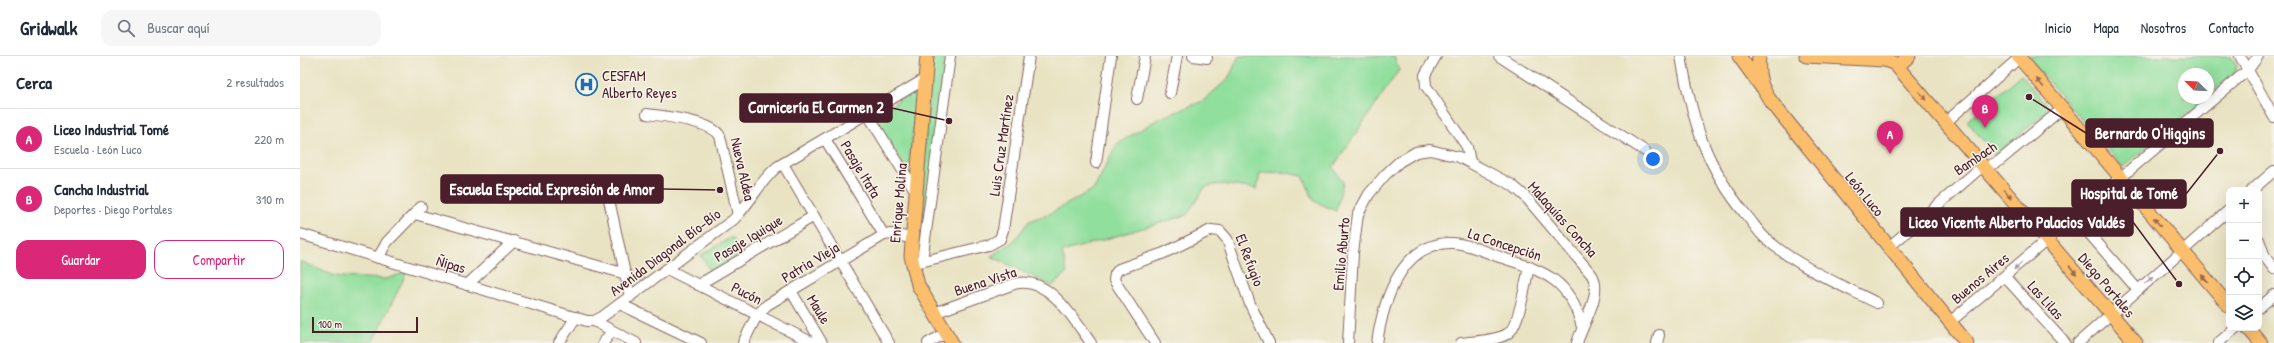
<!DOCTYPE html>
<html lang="es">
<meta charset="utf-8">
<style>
body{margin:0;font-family:"Patrick Hand",sans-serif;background:#f6f6f7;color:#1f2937}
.controls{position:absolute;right:12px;bottom:12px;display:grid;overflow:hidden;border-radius:8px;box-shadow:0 4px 16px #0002}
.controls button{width:36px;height:36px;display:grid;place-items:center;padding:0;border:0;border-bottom:1px solid #e0e1e3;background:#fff;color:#1f2937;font:20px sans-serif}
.compass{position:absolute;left:1878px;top:12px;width:36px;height:36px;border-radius:50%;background:#fff;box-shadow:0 4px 16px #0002;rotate:294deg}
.scale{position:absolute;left:12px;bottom:10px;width:106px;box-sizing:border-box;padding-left:4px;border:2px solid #4a1f2b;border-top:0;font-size:11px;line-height:14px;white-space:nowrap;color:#4a1f2b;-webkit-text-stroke:3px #f7f3e8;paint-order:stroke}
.you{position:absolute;left:1353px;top:103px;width:14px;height:14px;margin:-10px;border:3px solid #fff;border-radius:50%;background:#1a73e8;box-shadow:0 0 0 6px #1a73e833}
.badge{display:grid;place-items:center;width:26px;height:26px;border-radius:50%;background:#db2777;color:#fff;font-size:13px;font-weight:700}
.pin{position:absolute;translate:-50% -33px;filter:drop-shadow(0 1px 2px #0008)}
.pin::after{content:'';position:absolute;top:21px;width:14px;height:12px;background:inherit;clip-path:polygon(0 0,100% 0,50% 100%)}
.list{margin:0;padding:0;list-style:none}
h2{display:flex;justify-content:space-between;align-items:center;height:52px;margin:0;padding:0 16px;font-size:17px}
h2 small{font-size:13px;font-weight:400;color:#747a83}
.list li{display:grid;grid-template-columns:26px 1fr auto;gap:12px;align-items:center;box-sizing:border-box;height:60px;padding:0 16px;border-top:1px solid #e0e1e3}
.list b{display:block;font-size:15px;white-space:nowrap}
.list p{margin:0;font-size:13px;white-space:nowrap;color:#747a83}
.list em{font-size:13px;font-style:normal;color:#747a83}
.actions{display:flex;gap:8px;padding:12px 16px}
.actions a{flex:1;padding:9px 0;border:1px solid #db2777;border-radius:12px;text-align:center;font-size:14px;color:#db2777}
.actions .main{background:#db2777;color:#fff}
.icon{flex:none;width:22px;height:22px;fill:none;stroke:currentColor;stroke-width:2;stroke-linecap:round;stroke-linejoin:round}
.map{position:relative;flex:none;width:1974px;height:287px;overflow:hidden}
header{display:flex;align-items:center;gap:24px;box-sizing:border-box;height:56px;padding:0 20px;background:#fff;border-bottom:1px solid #e0e1e3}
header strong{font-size:19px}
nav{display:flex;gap:22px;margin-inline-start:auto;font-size:14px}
.search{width:280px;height:36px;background:#f6f6f7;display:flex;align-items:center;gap:10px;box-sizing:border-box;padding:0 14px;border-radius:12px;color:#747a83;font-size:15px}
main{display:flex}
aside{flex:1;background:#fff}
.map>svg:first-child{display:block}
.green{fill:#90df9d;stroke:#6d7f64}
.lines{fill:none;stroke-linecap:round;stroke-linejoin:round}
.minor-casing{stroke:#826460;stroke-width:12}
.major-casing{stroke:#826460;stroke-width:15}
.minor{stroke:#fff;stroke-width:10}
.major{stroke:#fabe6d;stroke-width:13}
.oneway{fill:#996749}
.oneway2{fill:#ae9aa0}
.labels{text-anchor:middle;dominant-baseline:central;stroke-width:3;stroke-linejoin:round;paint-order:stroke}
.poi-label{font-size:15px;fill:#4a1f2b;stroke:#f7f3e8;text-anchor:start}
.street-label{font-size:15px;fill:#4a1f2b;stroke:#f7f3e8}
.leader{fill:none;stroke:#4a1f2b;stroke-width:1.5}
.callout-dot{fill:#4a1f2b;stroke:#f7f3e8;stroke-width:1.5}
.callout{fill:#4a1f2b;stroke:#4a1f2b;stroke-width:1.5}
.callout-label{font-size:16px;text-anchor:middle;font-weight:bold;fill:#fff}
</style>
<header>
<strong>Gridwalk</strong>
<div class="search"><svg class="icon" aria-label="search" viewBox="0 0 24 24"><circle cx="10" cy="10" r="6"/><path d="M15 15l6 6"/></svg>Buscar aquí</div>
<nav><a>Inicio</a><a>Mapa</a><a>Nosotros</a><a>Contacto</a></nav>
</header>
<main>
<aside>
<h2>Cerca<small>2 resultados</small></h2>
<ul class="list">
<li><span class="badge">A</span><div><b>Liceo Industrial Tomé</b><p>Escuela · León Luco</p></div><em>220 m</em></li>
<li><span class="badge">B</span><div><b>Cancha Industrial</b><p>Deportes · Diego Portales</p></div><em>310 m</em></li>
</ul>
<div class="actions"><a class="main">Guardar</a><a>Compartir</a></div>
</aside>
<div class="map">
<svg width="1974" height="287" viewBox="0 0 1974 287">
<rect width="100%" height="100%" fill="#f7f3e8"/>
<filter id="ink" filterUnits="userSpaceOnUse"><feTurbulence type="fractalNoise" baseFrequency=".025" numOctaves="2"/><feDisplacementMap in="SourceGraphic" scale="8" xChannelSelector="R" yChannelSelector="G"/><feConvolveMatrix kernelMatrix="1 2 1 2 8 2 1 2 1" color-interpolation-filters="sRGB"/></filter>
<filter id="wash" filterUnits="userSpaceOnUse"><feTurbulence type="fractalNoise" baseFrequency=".012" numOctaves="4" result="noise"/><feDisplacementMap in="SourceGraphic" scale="16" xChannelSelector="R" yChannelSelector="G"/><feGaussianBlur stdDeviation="0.9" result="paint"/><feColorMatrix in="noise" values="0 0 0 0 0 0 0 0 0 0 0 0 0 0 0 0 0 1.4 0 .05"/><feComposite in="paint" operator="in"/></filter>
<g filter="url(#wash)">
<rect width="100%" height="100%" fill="#e9e3c3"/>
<g class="green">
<polygon points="632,0 648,0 621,200 615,200"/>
<polygon points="939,0 1094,0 1099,14 1033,111 1043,126 1036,155 1014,145 1003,120 983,116 960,117 957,133 921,128 905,131 887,159 762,196 767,217 752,230 691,200 714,185 729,165 749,158 794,133 817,88 858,63 903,45 928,23"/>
<polygon points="1726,0 1931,0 1937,11 1935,17 1908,40 1908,18 1884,18 1884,42 1906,42 1823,111"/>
<polygon points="1721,19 1750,53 1695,99 1667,65"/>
<polygon points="618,32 608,116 573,61"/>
<polygon points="432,181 442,199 411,217 401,199"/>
<polygon points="0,205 32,219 41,221 86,223 107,216 72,287 0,287"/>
</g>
</g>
<g filter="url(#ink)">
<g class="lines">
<defs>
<g id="minor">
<polyline points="893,0 907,2"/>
<polyline points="1136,0 1125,19 1126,30 1167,91 1170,106"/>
<polyline points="1199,0 1345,95"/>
<path d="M 1381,0 C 1392,64 1405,110 1447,160 C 1453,167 1458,175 1464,181 C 1496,210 1539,228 1577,247"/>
<polyline points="1940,0 1974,61"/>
<polyline points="870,37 877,0"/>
<polyline points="837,43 845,0"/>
<polyline points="567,57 615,134"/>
<path d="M 347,58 C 363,60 412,65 420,80 L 438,159"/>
<polyline points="1646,66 1719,2"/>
<polyline points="525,83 584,179"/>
<polyline points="796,107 811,0"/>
<polyline points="483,108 589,287"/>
<polyline points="1952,134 1974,115"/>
<polyline points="308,139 330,241"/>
<polyline points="115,158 326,218"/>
<polyline points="1775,161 1838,234"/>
<path d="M 0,178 L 287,265 L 294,265 L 302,261 L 433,164 C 450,148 459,126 477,111 L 625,23"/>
<polyline points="1959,184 1965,201 1974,213"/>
<polyline points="1588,192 1678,114 1698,106 1762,53"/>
<polyline points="78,202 87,186 121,151"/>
<polyline points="622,205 650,0"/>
<polyline points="612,208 689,189 700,183 703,174 729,0"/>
<polyline points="367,213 513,287"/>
<polyline points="1705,221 1765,287"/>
<polyline points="167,229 214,185"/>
<polyline points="398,229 514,160"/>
<polyline points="491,235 522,287"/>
<polyline points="320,248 401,287"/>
<polyline points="1959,252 1974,239"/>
<path d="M 634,257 L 714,228 C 749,218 774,264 791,287"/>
<polyline points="294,265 336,287"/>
<polyline points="1650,266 1948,14 1958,0"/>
<polyline points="259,287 276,261"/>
<polyline points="303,287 312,275"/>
<polyline points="443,287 457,259 467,249 584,179 591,178 611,182"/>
<polyline points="628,287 646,277"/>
<polyline points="855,287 814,224 815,218 819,213 864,197 911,174 920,175 927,183 950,248 969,287"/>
<path d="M 1048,287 L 1053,197 L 1058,158 L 1069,138 L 1085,119 L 1099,106 L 1116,96 L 1130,94 L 1159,101 L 1212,129 L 1225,140 L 1292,219 C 1303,237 1283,267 1277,287"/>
<path d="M 1077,287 C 1083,246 1101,185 1153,187 C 1170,188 1187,197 1203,202 C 1246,216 1270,224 1282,271"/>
<path d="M 1161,287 C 1175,285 1195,285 1207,278 C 1219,272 1226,224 1229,210"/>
<polyline points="1357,287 1359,279"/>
<polyline points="1778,287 1929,154"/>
<polyline points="1918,287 1936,272"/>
</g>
<g id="major">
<polyline points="627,0 611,200 618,229 652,287"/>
<polyline points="1439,0 1460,29"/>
<path d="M 1459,0 C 1457,19 1461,33 1473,48 L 1667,287"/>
<polyline points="1506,0 1585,4 1595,8 1836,287"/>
<polyline points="1718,0 1929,250"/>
<polyline points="1598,10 1609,0"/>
<polyline points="1948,272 1961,287"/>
</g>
</defs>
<use href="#minor" class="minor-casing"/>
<use href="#major" class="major-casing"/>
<use href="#minor" class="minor"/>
<use href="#major" class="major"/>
</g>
<defs><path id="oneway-solid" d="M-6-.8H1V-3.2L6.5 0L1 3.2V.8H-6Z"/></defs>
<g class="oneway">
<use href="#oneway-solid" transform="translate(1740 27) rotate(-130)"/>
<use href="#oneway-solid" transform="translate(1623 40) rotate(49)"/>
<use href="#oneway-solid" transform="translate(1708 138) rotate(49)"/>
<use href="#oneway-solid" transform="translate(1857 166) rotate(-130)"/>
<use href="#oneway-solid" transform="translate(1773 214) rotate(50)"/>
<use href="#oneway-solid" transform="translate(1905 223) rotate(-131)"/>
</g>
<g class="oneway2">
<use href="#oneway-solid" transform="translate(1718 210) rotate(138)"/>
<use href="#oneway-solid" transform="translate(1849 224) rotate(-41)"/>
</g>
</g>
<defs>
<symbol id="hospital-ring" viewBox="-11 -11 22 22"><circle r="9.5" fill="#f7f3e8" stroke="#1f6fb2" stroke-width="1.5"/><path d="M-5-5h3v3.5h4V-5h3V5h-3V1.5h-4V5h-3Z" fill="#1f6fb2"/></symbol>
</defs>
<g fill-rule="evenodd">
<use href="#hospital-ring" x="274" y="16" width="25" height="25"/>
</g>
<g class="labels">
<g class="poi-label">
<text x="302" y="19">CESFAM<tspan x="302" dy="17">Alberto Reyes</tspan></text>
</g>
<g class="street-label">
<text transform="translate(701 89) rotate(-82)">Luis Cruz Martínez</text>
<text transform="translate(1675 102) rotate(-34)">Bambach</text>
<text transform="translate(443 113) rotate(77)">Nueva Aldea</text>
<text transform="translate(561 113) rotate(59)">Pasaje Itata</text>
<text transform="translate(1565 138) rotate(51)">León Luco</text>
<text transform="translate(598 147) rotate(-85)">Enrique Molina</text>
<text transform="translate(1263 163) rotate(48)">Malaquías Concha</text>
<text transform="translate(448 182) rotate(-31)">Pasaje Iquique</text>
<text transform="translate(1205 188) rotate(18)">La Concepción</text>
<text transform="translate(365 196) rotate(-37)">Avenida Diagonal Bío-Bío</text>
<text transform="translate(1041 198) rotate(-85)">Emilio Aburto</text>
<text transform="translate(950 204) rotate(69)">El Refugio</text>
<text transform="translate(510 206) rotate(-31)">Patria Vieja</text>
<text transform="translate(151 208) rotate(17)">Ñipas</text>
<text transform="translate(1680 222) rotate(-40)">Buenos Aires</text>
<text transform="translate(685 225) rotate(-18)">Buena Vista</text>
<text transform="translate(1807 229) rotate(50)">Diego Portales</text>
<text transform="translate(447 237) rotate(27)">Pucón</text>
<text transform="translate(1746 244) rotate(48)">Las Lilas</text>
<text transform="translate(519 253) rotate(59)">Maule</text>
</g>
</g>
<path class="leader" d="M649 65L592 52M1729 41L1786 77M420 134L363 133M1920 95L1886 138M1879 228L1833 166"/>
<g class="callout-dot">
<circle cx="649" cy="65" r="4"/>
<circle cx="1729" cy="41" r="4"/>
<circle cx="420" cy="134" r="4"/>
<circle cx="1920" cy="95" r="4"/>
<circle cx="1879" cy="228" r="4"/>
</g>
<g class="callout">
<rect x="440" y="38" width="152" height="28" rx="4"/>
<rect x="1786" y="63" width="127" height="28" rx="4"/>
<rect x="141" y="119" width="222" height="28" rx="4"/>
<rect x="1772" y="124" width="114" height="28" rx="4"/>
<rect x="1601" y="152" width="232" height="28" rx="4"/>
</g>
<g class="callout-label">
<text x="516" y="57">Carnicería El Carmen 2</text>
<text x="1850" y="83">Bernardo O'Higgins</text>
<text x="252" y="139">Escuela Especial Expresión de Amor</text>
<text x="1829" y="143">Hospital de Tomé</text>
<text x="1717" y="172">Liceo Vicente Alberto Palacios Valdés</text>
</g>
</svg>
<div class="controls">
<button>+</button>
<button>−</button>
<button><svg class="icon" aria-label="locate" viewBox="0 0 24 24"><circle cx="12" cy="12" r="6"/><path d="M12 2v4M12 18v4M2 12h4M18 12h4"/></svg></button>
<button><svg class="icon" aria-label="layers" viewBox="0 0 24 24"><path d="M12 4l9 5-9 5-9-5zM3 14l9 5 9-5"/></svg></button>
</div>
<svg class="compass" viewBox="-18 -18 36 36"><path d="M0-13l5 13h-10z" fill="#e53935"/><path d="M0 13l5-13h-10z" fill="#747a83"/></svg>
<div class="scale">100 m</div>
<div class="you"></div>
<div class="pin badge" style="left:1590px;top:98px">A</div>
<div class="pin badge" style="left:1685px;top:72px">B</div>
</div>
</main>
